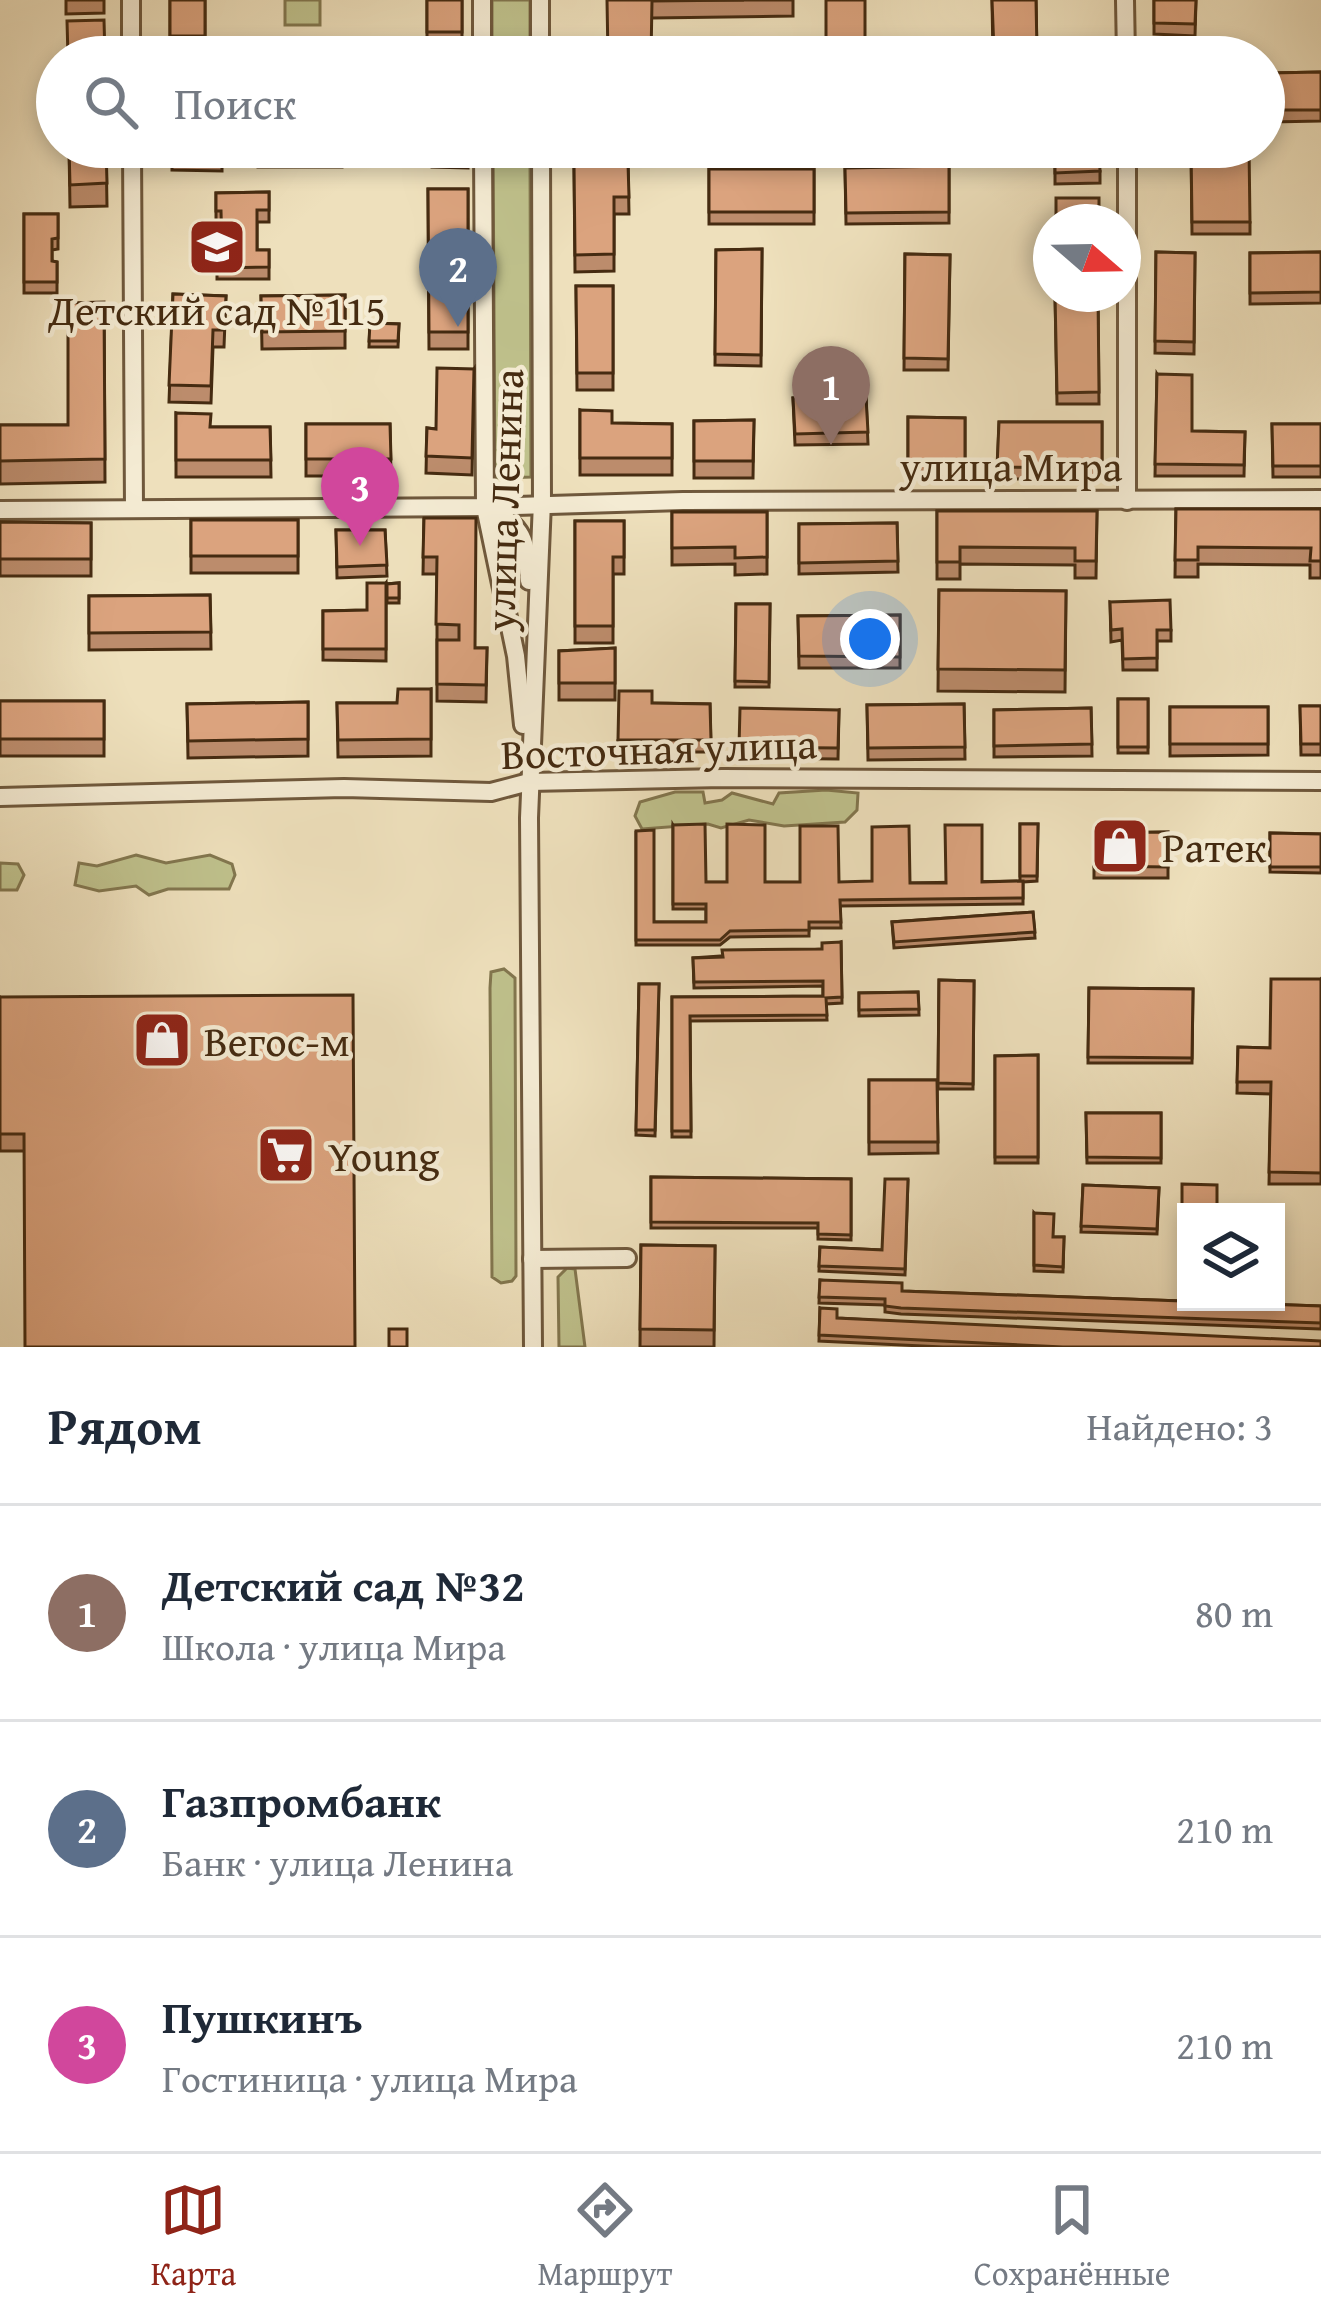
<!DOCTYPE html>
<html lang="ru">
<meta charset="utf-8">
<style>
body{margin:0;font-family:"Gentium Book Plus",serif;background:#f2f2f3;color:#1f2937}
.controls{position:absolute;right:36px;bottom:36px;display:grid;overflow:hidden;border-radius:0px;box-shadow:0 6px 18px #0003}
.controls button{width:108px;height:108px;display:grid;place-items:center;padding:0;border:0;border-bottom:3px solid #e0e1e3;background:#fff;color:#1f2937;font:60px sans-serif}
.compass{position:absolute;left:1033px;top:204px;width:108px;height:108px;border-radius:50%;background:#fff;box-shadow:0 6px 18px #0003;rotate:110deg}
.you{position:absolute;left:870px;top:639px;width:42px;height:42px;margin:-30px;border:9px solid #fff;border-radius:50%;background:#1a73e8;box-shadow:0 0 0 18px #1a73e833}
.badge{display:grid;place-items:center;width:78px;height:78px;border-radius:50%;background:#8f2418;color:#fff;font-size:39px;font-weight:700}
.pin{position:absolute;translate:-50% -99px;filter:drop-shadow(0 3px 6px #0008)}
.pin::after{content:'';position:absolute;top:63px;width:42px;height:36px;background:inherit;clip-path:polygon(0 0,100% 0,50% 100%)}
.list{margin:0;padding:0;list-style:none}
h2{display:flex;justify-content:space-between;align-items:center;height:156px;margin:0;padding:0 48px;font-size:51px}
h2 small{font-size:39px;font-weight:400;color:#747a83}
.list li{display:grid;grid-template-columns:78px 1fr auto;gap:36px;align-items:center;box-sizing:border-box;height:216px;padding:0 48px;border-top:3px solid #e0e1e3}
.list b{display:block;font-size:45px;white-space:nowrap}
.list p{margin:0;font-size:39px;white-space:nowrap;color:#747a83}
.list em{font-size:39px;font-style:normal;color:#747a83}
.icon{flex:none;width:66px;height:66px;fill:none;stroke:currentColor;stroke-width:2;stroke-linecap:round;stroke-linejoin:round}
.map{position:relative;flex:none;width:1321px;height:1347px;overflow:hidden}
.search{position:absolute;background:#fff;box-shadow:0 6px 18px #0003;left:36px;right:36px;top:36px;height:132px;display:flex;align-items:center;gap:30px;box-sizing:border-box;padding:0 42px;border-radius:66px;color:#747a83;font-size:45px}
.sheet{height:804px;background:#fff}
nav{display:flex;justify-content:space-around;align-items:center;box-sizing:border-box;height:168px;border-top:3px solid #e0e1e3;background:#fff;font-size:33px;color:#747a83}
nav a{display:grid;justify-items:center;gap:6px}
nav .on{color:#8f2418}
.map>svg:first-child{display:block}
.green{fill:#bfc18c;stroke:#82764e;stroke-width:3}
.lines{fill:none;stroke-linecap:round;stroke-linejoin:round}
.street-casing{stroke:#6f583c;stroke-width:22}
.street{stroke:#f4ebd3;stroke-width:16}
.wall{fill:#bc8c6c;stroke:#452b11;stroke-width:3}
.building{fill:#dba37e;stroke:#452b11;stroke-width:3}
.labels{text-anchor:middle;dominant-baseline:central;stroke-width:9;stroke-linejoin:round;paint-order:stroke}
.poi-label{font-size:42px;fill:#452b11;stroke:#f4ebd3;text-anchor:start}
.street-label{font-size:42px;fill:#452b11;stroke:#f4ebd3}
</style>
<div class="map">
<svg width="1321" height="1347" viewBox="0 0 1321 1347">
<rect width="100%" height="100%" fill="#eee0bc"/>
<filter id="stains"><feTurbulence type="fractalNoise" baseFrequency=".00167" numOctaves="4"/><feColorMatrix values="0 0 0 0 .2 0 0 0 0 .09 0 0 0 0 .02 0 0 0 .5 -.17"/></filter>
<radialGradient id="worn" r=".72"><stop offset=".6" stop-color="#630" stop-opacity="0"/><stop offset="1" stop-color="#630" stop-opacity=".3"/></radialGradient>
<g class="green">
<rect x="285" y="0" width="35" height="25"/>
<rect x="492" y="0" width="38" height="38"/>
<polygon points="493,147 530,147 531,477 495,478"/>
<polygon points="826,790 858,793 857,810 845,822 784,826 749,820 721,828 708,824 642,829 635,816 640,802 675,792 703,792 705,803 722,800 732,793 773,804 779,793"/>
<polygon points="136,855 166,863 210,855 232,864 235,875 229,889 168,889 149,895 136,886 99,891 75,885 79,863 97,866"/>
<polygon points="0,863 18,864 24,875 17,890 0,890"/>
<polygon points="504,969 515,978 516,1276 512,1281 501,1283 492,1277 490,988 491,972"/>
<polygon points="567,1268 575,1269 585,1347 559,1347 558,1277"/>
</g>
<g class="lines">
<defs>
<g id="street">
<polyline points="482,0 482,57"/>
<polyline points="1125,0 1126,57"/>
<polyline points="482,49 540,50"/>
<polyline points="540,56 540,0"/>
<polyline points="131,57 131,0"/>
<polyline points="132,147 134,509"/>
<polyline points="483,147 485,507 516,656 523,725"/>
<polyline points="1127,501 1127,147"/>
<path d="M 486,507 C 525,527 526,539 529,581"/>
<polyline points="0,510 485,507 683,501 1321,499"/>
<polyline points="0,797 344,788 491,792 529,782 723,778 1321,781"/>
<polyline points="532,1259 627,1258"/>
<polyline points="533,1347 529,818 542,502 541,147"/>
</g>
</defs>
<use href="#street" class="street-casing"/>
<use href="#street" class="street"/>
</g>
<g class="wall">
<polygon points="66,0 104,0 104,13 66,14"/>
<rect x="170" y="0" width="35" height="53"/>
<rect x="427" y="0" width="35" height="55"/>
<polygon points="607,0 793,0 793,16 652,18"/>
<polygon points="992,0 1036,0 1037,57 993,57"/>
<polygon points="1154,0 1196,0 1195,36 1154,34"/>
<polygon points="1321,72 1321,121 1264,122 1264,73"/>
<polygon points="69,147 106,147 107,206 70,207"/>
<polygon points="172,147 222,147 222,171 172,170"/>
<rect x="258" y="147" width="84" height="20"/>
<polygon points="432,147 468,147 468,168 432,167"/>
<rect x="821" y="147" width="42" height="3"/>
<polygon points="1055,147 1100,171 1100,183 1055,184"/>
<polygon points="1191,147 1250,222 1250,234 1192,234"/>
<polygon points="628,163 629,214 614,214 614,271 575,272 574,164"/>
<polygon points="949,166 949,223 846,224 845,168"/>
<rect x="709" y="169" width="105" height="55"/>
<polygon points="428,189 468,189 468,349 429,349"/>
<polygon points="269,192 269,222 257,222 257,250 269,250 269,279 217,279 217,250 222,250 221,223 216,223 216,193"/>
<polygon points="24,214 58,214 58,249 52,250 52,261 57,262 57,293 24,293"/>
<polygon points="762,249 761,366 715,365 716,250"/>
<polygon points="1156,252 1195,253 1194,354 1155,353"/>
<polygon points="1321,252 1321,303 1250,304 1250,253"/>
<polygon points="905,254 950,255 948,370 904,370"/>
<polygon points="576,286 613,286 613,390 577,390"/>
<polygon points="173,294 226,296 224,347 213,347 211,403 169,402"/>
<polygon points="1055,294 1098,294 1099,404 1057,404"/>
<polygon points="345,295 345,348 262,349 261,296"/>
<polygon points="104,302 105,482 0,484 0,425 68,425"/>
<polygon points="370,323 399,324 398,347 369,347"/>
<polygon points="474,369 472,475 426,473 427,428 436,429"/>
<polygon points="1157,374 1192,431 1245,432 1244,476 1155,476"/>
<polygon points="866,397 868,444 795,445 793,398"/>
<polygon points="580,410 612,423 672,424 672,475 580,475"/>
<polygon points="176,413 210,427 270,427 271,477 176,477"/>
<polygon points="908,417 965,418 965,478 908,477"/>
<polygon points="754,420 753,478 694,478 694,421"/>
<polygon points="999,422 1102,422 1102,479 997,479"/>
<polygon points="306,424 390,424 391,476 306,476"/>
<polygon points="1272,424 1321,424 1321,477 1273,477"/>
<polygon points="1176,509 1321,509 1321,578 1310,578 1310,565 1198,564 1198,577 1175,577"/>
<polygon points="937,511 1097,511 1096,578 1075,578 1075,565 960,564 960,579 937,579"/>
<polygon points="672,512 767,512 767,574 735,575 735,564 672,565"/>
<polygon points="424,518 475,648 487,648 486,702 437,701 437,574 423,574"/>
<rect x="191" y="520" width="107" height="53"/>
<polygon points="575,521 624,521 624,574 613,574 613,643 575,643"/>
<polygon points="0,522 91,523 91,576 0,576"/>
<polygon points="897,523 898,572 799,574 799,524"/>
<polygon points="336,530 385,530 387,576 337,578"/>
<polygon points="386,583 386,661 323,660 323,611 367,610"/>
<polygon points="399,583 399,603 387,603 387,584"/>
<polygon points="939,590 1066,591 1065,692 938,691"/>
<polygon points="210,595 211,649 89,650 89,596"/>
<polygon points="1110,602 1171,630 1171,641 1157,641 1157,670 1123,670 1122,640 1111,642"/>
<polygon points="736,604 770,604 769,687 735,687"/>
<polygon points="900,615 900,668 799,668 798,616"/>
<polygon points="615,648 615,700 559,700 559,651"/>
<polygon points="431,689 431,756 338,757 337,703 397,703"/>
<rect x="1118" y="699" width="30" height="54"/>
<rect x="0" y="701" width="104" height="55"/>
<polygon points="308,702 308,756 188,758 187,704"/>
<polygon points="652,703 710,704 711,752 618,752 618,740"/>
<polygon points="964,704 965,759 868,760 867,705"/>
<polygon points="1300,706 1321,706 1321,755 1301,755"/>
<polygon points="1170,707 1268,707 1268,755 1170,756"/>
<polygon points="1091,708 1092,756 994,757 994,710"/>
<polygon points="839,710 838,759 739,758 739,747"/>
<polygon points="1020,824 1038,824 1037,881 1023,882 1023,904 840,906 841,928 809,928 809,936 730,937 720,945 636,945 636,831 654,922 706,922 706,909 673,909 673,825 706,882 910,883 1020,881"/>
<polygon points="1168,832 1168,878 1094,878 1094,833"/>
<polygon points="1270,833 1321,834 1321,873 1270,872"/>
<polygon points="1033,912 1035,938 894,948 892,922"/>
<polygon points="841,942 842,1003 826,1004 827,1020 690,1021 691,1137 672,1137 672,997 823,996 823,986 694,988 693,958 822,949"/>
<polygon points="1321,979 1321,1184 1269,1184 1271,1094 1237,1093 1238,1047 1270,1048"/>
<polygon points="939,980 974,981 973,1089 938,1089"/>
<polygon points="639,984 659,984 655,1136 636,1135"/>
<polygon points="1089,988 1193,989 1192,1063 1088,1063"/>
<polygon points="918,992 919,1015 859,1016 859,993"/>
<polygon points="0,997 355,1347 24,1151 0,1151"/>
<polygon points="1038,1055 1038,1163 995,1163 995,1056"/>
<polygon points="869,1080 937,1080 938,1153 869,1154"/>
<polygon points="1086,1113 1161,1113 1161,1163 1087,1163"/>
<polygon points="651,1177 851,1179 851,1240 818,1239 818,1228 651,1228"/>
<polygon points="908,1179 905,1275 819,1271 820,1247 882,1250"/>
<polygon points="1083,1185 1159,1188 1157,1234 1081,1232"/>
<polygon points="1034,1213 1053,1237 1064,1237 1063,1272 1034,1271"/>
<polygon points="641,1245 715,1246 714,1347 640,1347"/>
<polygon points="820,1280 902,1291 1321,1306 1321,1329 901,1314 885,1312 885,1305 819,1303"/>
<polygon points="820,1308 837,1318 1321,1347 943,1347 819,1341"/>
</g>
<g class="building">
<rect x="170" y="0" width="35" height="36"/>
<rect x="427" y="0" width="35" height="32"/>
<polygon points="607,0 744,0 652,1 651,57 608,57"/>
<rect x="826" y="0" width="39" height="57"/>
<polygon points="992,0 1036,0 1037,51 994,52"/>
<polygon points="1154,0 1196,0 1195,24 1154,23"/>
<polygon points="104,20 105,57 68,57 67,21"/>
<polygon points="1196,55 1196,57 1155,57 1155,56"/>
<polygon points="1321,72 1321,110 1264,110 1264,73"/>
<polygon points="69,147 106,147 107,183 70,185"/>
<rect x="172" y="147" width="50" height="7"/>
<rect x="258" y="147" width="84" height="3"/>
<polygon points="432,147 468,147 468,151 432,150"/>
<polygon points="1055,147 1099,147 1100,171 1055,173"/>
<polygon points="1191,147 1249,147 1250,222 1192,222"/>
<polygon points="628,163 629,197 614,197 614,254 575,255 574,164"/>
<polygon points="949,166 949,212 846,213 845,168"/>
<rect x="709" y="169" width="105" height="43"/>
<polygon points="428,189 468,189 468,332 429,332"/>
<polygon points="269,192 269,210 257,210 257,250 269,250 269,267 217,268 217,250 222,250 221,211 216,211 216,193"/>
<rect x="1056" y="198" width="43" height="24"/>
<polygon points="24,214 58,214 58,238 52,239 52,261 57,262 57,282 24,282"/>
<polygon points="762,249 761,355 715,354 716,250"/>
<polygon points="1156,252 1195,253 1194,342 1155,341"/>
<polygon points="1321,252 1321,292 1250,293 1250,253"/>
<polygon points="905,254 950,255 948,359 904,358"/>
<polygon points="576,286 613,286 613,373 577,373"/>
<polygon points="173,294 226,296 224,330 213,330 211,386 169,385"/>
<polygon points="1055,294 1098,294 1099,392 1057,393"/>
<polygon points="345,295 345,331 262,332 261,296"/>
<polygon points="104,302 105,459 0,461 0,425 68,425 68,303"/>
<polygon points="370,323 399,324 398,341 369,341"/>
<polygon points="437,368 474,369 472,458 426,456 427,428 436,429"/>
<polygon points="1157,374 1192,375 1192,431 1245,432 1244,465 1155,464"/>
<polygon points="866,397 868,432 795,434 793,398"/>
<polygon points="580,410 612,411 612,423 672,424 672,458 580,458"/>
<polygon points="176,413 211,414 210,427 270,427 271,460 176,460"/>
<polygon points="908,417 965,418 965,461 908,460"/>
<polygon points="754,420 753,461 694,461 694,421"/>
<polygon points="999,422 1102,422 1102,468 997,467"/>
<polygon points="306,424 390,424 391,459 306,459"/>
<polygon points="1272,424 1321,424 1321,466 1273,466"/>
<polygon points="1176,509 1321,509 1321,561 1310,561 1311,548 1198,547 1198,560 1175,560"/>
<polygon points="937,511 1097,511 1096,561 1075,561 1075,548 960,547 960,562 937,562"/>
<polygon points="672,512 767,512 767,557 735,558 735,547 672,548"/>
<polygon points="424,518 476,518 475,648 487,648 486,685 437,684 437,640 459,640 459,625 436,624 437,557 423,557"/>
<rect x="191" y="520" width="107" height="36"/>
<polygon points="575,521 624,521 624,557 613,557 613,626 575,626"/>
<polygon points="0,522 91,523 91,559 0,559"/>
<polygon points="897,523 898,561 799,563 799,524"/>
<polygon points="336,530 385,530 387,565 337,567"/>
<polygon points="367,583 386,583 386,649 323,649 323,611 367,610"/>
<polygon points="399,583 399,598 387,598 387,584"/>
<polygon points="939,590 1066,591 1065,670 938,669"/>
<polygon points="210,595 211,632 89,633 89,596"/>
<polygon points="1170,600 1171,630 1157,630 1157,658 1123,659 1122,629 1111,630 1110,602"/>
<polygon points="736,604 770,604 769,682 735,681"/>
<polygon points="900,615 900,657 799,656 798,616"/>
<polygon points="615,648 615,683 559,683 559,651"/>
<polygon points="398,689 431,689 431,739 338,740 337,703 397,703"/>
<polygon points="619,691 652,691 652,703 710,704 711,740 618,740"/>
<rect x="1118" y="699" width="30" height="48"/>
<rect x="0" y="701" width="104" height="38"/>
<polygon points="308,702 308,739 188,741 187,704"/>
<polygon points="964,704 965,747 868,748 867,705"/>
<polygon points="1300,706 1321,706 1321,744 1301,744"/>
<rect x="1170" y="707" width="98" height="37"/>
<polygon points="740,708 839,710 838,748 739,747"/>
<polygon points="1091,708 1092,744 994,746 994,710"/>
<polygon points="705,824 706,882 727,882 727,824 765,825 765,882 800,882 800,826 838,826 839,882 872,881 872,827 909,826 910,883 946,883 945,825 982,825 982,882 1023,881 1023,898 840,900 841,922 809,922 809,930 730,931 720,940 636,940 636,831 654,830 654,922 706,922 706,904 673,904 673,825"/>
<polygon points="1020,824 1038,824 1037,876 1020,876"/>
<polygon points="1168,832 1168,867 1094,866 1094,833"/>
<polygon points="1270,833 1321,834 1321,867 1270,867"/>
<polygon points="1033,912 1035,932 894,942 892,922"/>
<polygon points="841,942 842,997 826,998 827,1015 690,1016 691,1131 672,1131 672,997 823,996 823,981 694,982 693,958 723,957 722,950 822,949 822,943"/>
<polygon points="1271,979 1321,979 1321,1173 1269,1172 1271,1082 1237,1082 1238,1047 1270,1048"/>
<polygon points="939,980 974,981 973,1084 938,1083"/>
<polygon points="639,984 659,984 655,1130 636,1130"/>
<polygon points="1089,988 1193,989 1192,1058 1088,1057"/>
<polygon points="918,992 919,1009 859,1010 859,993"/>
<polygon points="353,995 355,1347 25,1347 24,1134 0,1134 0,997"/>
<polygon points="1038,1055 1038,1157 995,1157 995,1056"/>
<polygon points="869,1080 937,1080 938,1142 869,1142"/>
<polygon points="1086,1113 1161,1113 1161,1158 1087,1157"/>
<polygon points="651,1177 851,1179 851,1235 818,1234 818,1223 651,1222"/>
<polygon points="885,1179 908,1179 905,1269 819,1266 820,1247 882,1250"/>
<polygon points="1182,1184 1217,1185 1217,1212 1186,1212 1186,1230 1182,1229"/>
<polygon points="1083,1185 1159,1188 1157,1229 1081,1226"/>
<polygon points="1034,1213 1054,1214 1053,1237 1064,1237 1063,1267 1034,1265"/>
<polygon points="641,1245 715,1246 714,1330 640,1329"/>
<polygon points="820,1280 902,1283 902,1291 1321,1306 1321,1323 901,1308 885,1306 885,1299 819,1297"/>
<polygon points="820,1308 837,1309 837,1318 1321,1341 1321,1347 1063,1347 819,1335"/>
<rect x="389" y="1329" width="18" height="18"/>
</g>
<defs>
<symbol id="school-square" viewBox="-11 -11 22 22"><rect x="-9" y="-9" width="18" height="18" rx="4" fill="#8f2418" stroke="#f4ebd3"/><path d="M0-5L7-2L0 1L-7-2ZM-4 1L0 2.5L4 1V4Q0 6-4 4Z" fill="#fff"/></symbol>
<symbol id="shop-square" viewBox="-11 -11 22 22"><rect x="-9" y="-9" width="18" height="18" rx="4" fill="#8f2418" stroke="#f4ebd3"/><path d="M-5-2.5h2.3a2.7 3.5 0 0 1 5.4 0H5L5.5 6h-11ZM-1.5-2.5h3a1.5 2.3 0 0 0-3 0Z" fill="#fff"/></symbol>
<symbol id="supermarket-square" viewBox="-11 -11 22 22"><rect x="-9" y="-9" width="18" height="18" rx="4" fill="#8f2418" stroke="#f4ebd3"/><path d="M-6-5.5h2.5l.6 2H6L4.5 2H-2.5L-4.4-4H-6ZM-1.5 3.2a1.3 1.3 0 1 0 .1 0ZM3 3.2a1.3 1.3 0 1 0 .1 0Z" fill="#fff"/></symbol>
</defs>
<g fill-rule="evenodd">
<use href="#school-square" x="184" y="214" width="66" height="66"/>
<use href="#shop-square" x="1087" y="813" width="66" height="66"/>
<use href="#shop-square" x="129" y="1007" width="66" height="66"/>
<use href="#supermarket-square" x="253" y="1122" width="66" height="66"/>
</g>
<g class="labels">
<g class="poi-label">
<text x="217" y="309" text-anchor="middle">Детский сад №115</text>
<text x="1162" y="846">Ратек</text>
<text x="204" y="1040">Вегос-м</text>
<text x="328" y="1155">Young</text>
</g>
<g class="street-label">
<text x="1011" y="465">улица Мира</text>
<text transform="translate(503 500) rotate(-88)">улица Ленина</text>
<text transform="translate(659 748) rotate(-2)">Восточная улица</text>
</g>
</g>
<rect width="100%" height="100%" filter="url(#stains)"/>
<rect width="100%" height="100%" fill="url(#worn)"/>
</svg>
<div class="controls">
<button><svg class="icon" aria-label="layers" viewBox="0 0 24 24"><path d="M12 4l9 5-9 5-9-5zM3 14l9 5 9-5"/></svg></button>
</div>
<svg class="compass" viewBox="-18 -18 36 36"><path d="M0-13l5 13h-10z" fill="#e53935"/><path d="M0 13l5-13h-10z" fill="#747a83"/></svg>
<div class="you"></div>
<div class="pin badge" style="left:831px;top:445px;background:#8d6e63">1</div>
<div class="pin badge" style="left:458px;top:327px;background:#5c6f8a">2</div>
<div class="pin badge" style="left:360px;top:546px;background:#d1479c">3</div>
<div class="search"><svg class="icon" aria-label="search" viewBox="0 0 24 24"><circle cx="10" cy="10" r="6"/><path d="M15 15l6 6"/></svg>Поиск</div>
</div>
<section class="sheet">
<h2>Рядом<small>Найдено: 3</small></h2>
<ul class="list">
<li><span class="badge" style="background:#8d6e63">1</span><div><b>Детский сад №32</b><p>Школа · улица Мира</p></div><em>80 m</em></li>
<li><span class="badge" style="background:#5c6f8a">2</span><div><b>Газпромбанк</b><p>Банк · улица Ленина</p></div><em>210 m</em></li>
<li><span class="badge" style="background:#d1479c">3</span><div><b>Пушкинъ</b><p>Гостиница · улица Мира</p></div><em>210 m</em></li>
</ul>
</section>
<nav>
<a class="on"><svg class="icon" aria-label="map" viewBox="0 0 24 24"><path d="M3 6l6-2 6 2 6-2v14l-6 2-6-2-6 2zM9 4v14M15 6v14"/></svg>Карта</a>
<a><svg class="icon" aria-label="directions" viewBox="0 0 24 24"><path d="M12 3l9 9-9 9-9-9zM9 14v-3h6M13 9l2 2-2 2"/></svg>Маршрут</a>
<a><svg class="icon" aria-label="saved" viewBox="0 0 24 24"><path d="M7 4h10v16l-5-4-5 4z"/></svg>Сохранённые</a>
</nav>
